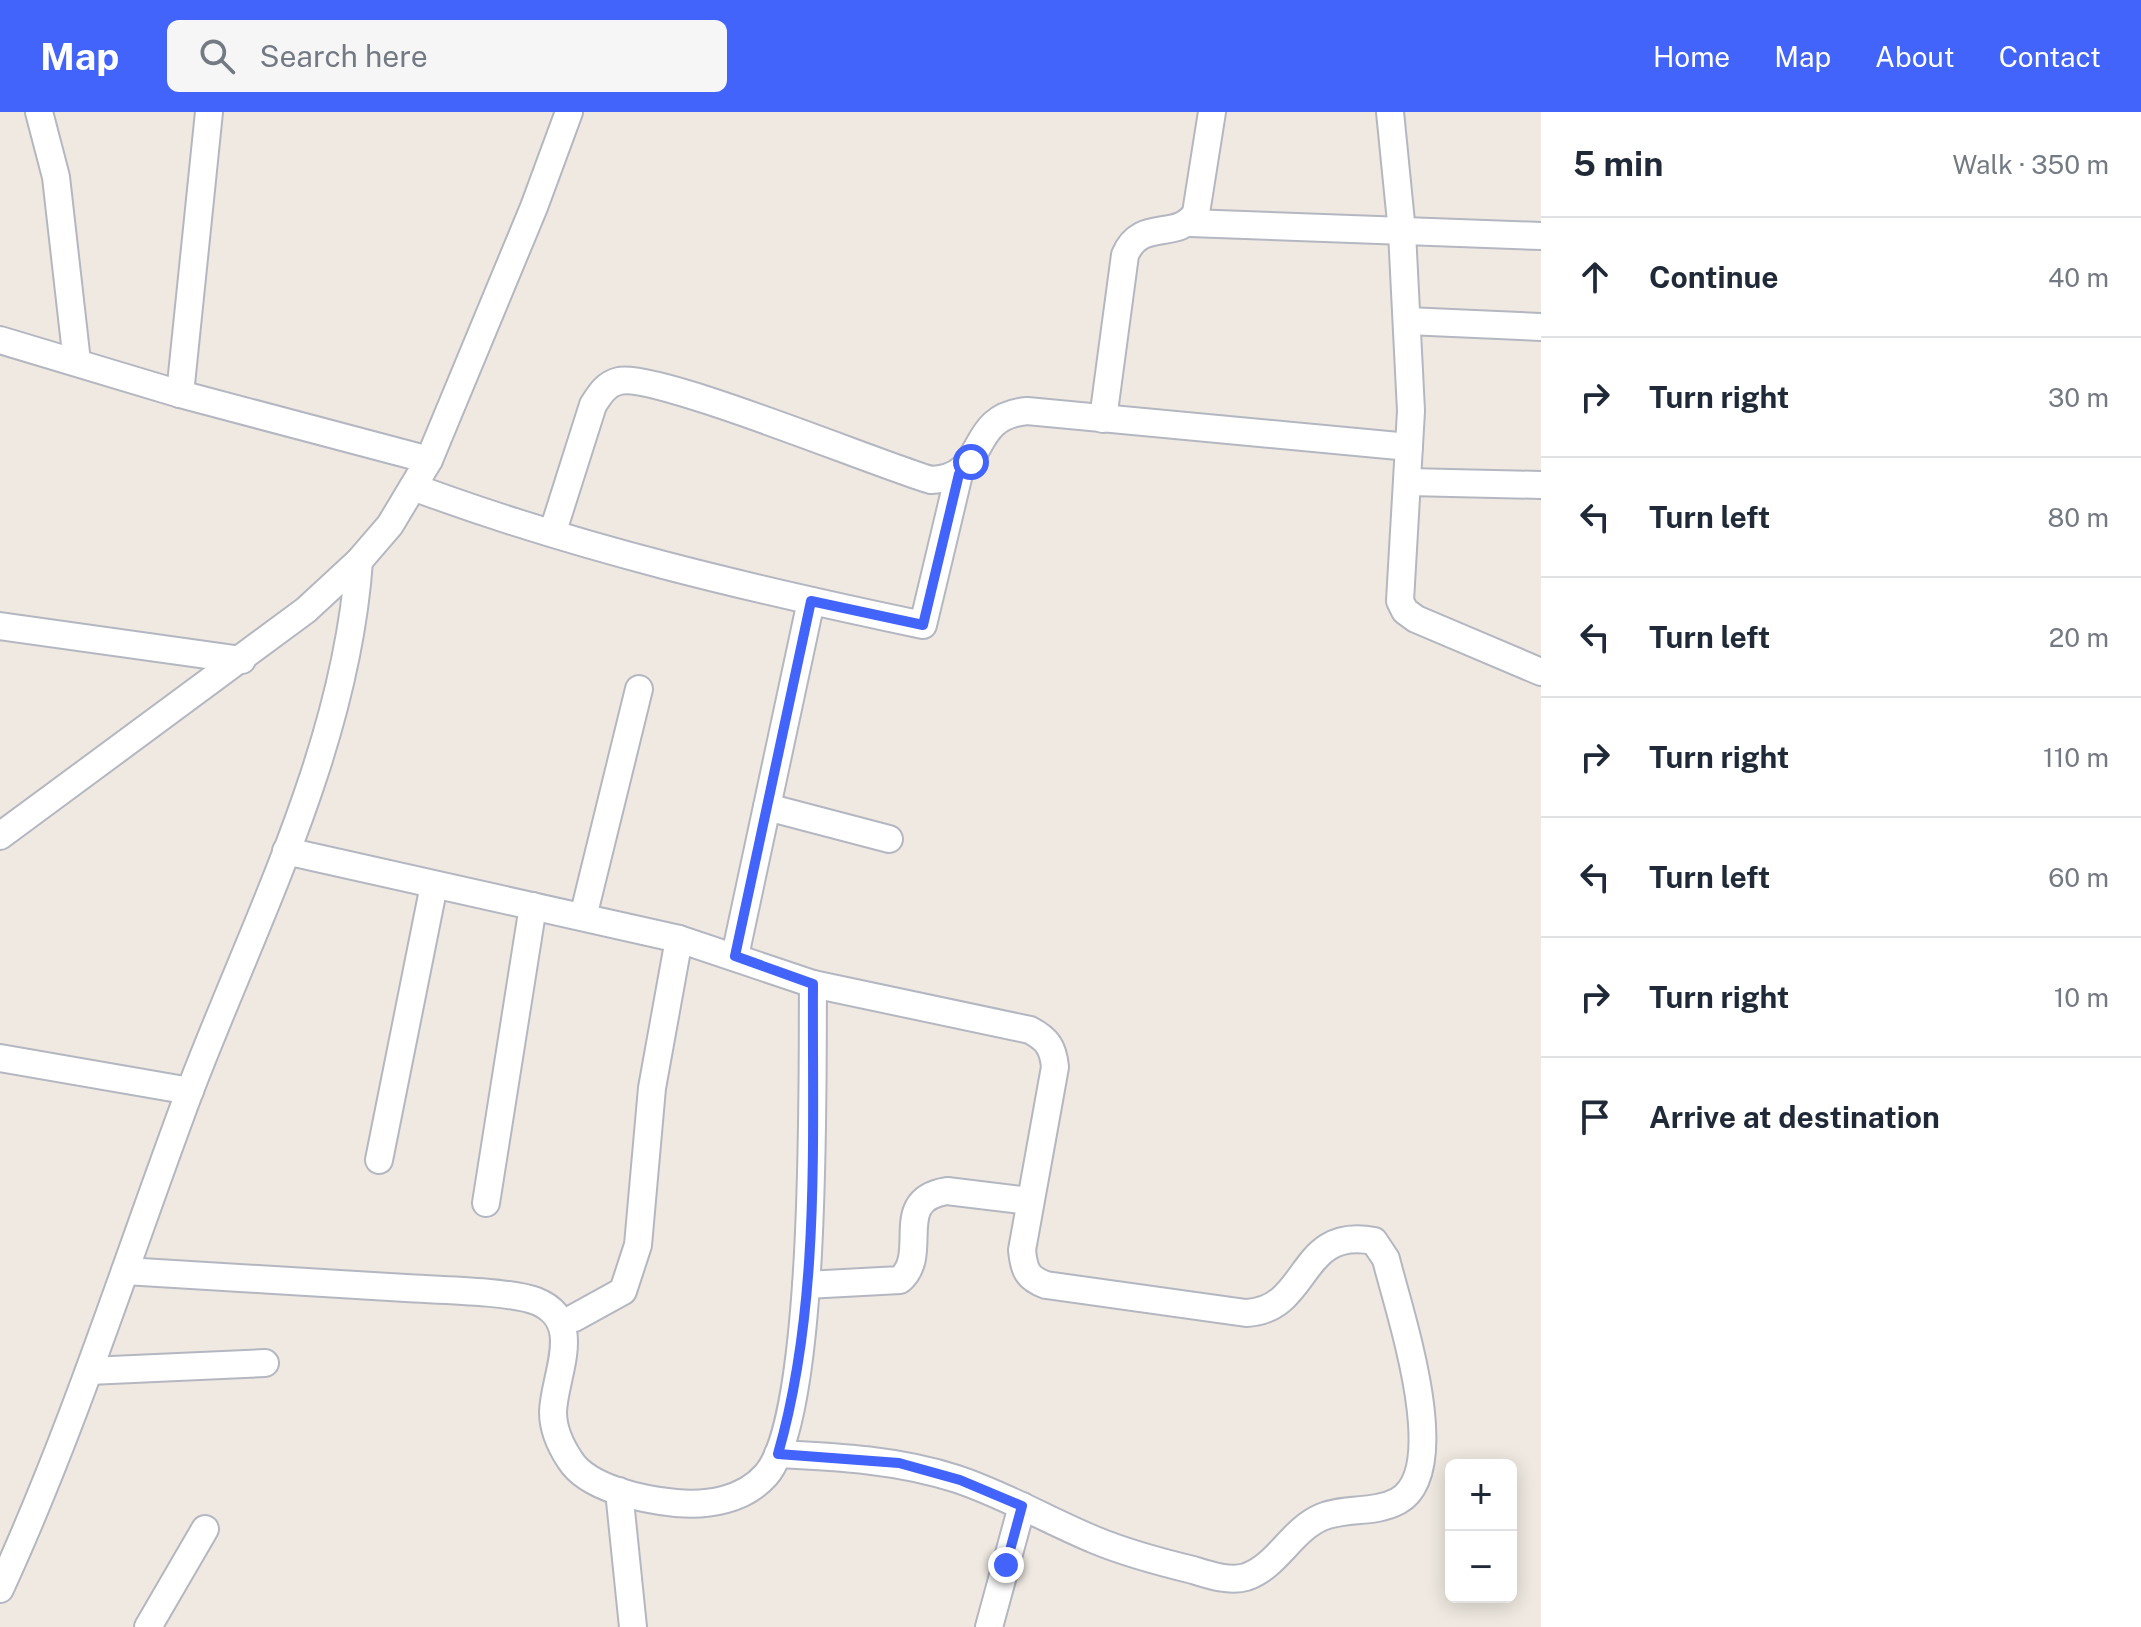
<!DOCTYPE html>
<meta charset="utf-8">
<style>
body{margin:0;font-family:"Public Sans",sans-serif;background:#f6f6f7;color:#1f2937}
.controls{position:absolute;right:24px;bottom:24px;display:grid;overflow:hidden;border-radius:12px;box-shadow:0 4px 20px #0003}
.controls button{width:72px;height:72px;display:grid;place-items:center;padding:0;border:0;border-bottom:2px solid #e0e1e3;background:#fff;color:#1f2937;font:40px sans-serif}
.stop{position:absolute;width:24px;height:24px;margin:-18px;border:6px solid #4264fb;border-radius:50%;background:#fff}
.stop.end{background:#4264fb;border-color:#fff;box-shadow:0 2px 8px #0008}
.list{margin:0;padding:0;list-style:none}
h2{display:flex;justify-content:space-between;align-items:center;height:104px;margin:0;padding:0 32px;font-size:34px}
h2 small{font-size:26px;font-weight:400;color:#747a83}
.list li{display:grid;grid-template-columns:52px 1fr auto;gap:24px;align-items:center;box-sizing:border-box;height:120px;padding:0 32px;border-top:2px solid #e0e1e3}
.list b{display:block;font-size:30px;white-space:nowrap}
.list em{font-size:26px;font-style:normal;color:#747a83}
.icon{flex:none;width:44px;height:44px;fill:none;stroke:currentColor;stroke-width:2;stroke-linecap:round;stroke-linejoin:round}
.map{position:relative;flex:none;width:1541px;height:1515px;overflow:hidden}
header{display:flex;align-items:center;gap:48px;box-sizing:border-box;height:112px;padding:0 40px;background:#4264fb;color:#fff}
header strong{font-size:38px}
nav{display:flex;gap:44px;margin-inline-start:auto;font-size:28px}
.search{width:560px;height:72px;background:#f6f6f7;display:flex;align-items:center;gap:20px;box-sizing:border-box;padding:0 28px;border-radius:12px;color:#747a83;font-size:30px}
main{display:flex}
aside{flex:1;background:#fff}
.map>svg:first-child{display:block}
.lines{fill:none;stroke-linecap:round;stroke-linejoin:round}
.street-casing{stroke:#b4b7c1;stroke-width:30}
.street{stroke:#fff;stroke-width:26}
.route{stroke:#4264fb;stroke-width:10}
</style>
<header>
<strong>Map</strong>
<div class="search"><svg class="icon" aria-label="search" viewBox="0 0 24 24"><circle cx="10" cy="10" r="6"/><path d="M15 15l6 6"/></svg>Search here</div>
<nav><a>Home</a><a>Map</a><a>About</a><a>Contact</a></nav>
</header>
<main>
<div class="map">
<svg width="1541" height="1515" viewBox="0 0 1541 1515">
<rect width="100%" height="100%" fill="#efe9e1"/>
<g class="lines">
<defs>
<g id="street">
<polyline points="39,0 56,65 77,250"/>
<polyline points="1390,0 1402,120 1411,299 1400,489 1405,499 1416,507 1541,560"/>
<polyline points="1190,111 1541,124"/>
<polyline points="1407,209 1541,215"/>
<polyline points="0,228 180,282 429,348"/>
<polyline points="180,282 209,0"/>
<path d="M 1103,307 L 1125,143 C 1141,105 1177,130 1196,101 L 1212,0"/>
<polyline points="1408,370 1541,373"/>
<path d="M 413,375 C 577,436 751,477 923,513 L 959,362"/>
<path d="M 553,419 L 593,293 C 600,282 606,272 619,269 C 655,260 879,353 931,368 C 991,365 964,305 1027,299 L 1409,335"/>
<polyline points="0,514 242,548"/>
<polyline points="767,695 889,727"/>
<polyline points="0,724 306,498 359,449 390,413 429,348 534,95 569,0"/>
<path d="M 286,739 L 679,827 L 813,872 L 1030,918 C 1047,927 1053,935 1055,955 L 1022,1138 C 1024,1158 1027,1166 1046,1173 L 1246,1201 C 1311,1198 1297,1114 1374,1129 L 1386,1147 C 1398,1197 1454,1358 1398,1389 C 1374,1402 1346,1395 1322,1405 C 1291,1418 1278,1454 1246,1465 C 1230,1470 1209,1463 1193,1458 C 1160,1450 1126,1441 1095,1428 C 1049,1409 1005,1383 957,1367 C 898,1348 840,1345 778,1342"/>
<polyline points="583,805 639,577"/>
<polyline points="735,844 811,489"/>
<polyline points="0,946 190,979"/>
<polyline points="379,1048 434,773"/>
<polyline points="486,1091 533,794"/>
<path d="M 125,1159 C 219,1165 312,1170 406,1176 C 438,1178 508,1179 536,1189 C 586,1209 554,1263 553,1300 C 553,1318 560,1333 570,1348 C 588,1377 645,1388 676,1391 C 708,1394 744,1388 766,1363 C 818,1304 812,962 813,872"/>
<path d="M 806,1173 L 900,1168 C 931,1141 890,1088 947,1079 L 1030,1089"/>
<polyline points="574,1206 623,1179 638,1133 652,976 679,827"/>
<polyline points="89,1259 265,1251"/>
<polyline points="619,1379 633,1515"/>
<path d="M 0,1477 C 74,1316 127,1147 189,981 C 255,808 346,636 359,449"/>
<polyline points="148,1515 205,1417"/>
<polyline points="989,1515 1022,1394"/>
</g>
</defs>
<use href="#street" class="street-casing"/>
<use href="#street" class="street"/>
</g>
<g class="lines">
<path class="route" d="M 971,350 L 959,362 L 923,513 L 811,489 L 735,844 L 813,872 C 812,1027 821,1192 778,1342 L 899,1351 L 960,1368 L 1022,1394 L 1006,1453"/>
</g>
</svg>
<div class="controls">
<button>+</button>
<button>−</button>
</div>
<div class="stop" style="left:971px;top:350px"></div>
<div class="stop end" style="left:1006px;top:1453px"></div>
</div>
<aside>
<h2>5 min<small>Walk · 350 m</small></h2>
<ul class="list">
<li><svg class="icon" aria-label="ahead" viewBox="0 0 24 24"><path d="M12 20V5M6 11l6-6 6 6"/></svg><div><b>Continue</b></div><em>40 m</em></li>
<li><svg class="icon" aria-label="right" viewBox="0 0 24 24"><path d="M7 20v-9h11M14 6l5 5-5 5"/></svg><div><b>Turn right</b></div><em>30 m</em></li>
<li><svg class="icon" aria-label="left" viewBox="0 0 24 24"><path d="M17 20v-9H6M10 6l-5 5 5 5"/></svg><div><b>Turn left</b></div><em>80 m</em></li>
<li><svg class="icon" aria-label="left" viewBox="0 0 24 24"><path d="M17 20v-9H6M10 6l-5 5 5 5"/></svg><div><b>Turn left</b></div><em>20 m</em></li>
<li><svg class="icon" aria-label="right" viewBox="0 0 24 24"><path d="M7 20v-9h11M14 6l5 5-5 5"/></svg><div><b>Turn right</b></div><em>110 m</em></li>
<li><svg class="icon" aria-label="left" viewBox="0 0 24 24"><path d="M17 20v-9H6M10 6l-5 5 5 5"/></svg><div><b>Turn left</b></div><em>60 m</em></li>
<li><svg class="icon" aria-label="right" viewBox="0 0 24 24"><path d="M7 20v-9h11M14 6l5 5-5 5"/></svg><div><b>Turn right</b></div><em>10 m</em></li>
<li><svg class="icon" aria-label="arrive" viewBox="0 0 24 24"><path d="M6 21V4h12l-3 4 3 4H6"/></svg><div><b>Arrive at destination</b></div></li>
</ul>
</aside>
</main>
